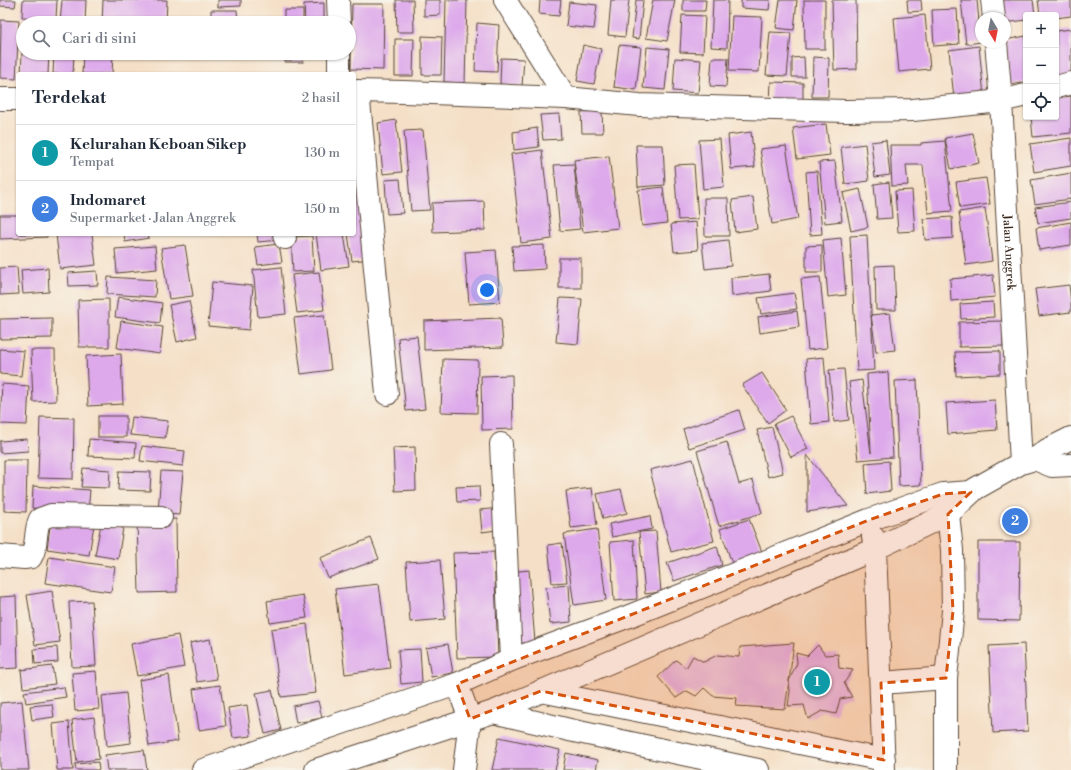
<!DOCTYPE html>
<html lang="id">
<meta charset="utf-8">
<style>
body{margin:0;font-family:"Libre Bodoni",serif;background:#f2f2f3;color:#1f2937}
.controls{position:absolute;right:12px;top:12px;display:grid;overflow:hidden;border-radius:4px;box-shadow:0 1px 3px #0004}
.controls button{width:36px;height:36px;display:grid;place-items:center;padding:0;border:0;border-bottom:1px solid #e0e1e3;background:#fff;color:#1f2937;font:20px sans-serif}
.compass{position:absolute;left:975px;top:12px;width:36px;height:36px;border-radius:50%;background:#fff;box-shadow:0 1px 3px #0004;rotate:170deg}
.you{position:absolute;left:487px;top:290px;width:14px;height:14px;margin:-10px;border:3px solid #fff;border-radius:50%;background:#1a73e8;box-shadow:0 0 0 6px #1a73e833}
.badge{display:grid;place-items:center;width:26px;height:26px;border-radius:50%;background:#b45309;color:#fff;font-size:13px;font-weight:700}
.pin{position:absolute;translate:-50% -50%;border:2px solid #fff;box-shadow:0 1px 4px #0006}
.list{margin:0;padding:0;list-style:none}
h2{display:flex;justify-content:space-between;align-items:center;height:52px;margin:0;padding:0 16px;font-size:17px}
h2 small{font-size:13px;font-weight:400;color:#747a83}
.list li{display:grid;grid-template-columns:26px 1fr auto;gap:12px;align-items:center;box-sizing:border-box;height:56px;padding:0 16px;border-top:1px solid #e0e1e3}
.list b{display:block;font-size:15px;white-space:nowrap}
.list p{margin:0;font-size:13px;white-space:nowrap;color:#747a83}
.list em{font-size:13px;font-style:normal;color:#747a83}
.icon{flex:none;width:22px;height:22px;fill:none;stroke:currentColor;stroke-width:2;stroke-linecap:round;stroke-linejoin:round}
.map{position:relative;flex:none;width:1071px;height:770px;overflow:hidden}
.search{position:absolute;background:#fff;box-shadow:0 1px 3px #0004;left:16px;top:16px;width:340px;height:44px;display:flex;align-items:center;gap:10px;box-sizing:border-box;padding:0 14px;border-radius:22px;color:#747a83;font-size:15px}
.panel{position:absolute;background:#fff;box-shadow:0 1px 3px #0004;left:16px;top:72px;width:340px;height:164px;border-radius:4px}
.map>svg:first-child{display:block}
.building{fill:#dda9eb}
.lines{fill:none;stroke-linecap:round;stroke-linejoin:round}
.minor-casing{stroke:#574537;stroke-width:24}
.minor{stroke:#fff;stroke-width:22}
.marked{fill:#d7540e;fill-opacity:0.2;stroke:#d7540e;stroke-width:3;stroke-dasharray:8 5;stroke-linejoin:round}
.labels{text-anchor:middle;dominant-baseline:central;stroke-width:4;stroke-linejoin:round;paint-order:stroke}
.street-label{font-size:12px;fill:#3b2a1e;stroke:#f7f3e8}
</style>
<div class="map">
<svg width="1071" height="770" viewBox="0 0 1071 770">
<rect width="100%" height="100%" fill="#f7f3e8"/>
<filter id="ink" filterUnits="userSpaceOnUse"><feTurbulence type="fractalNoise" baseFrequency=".025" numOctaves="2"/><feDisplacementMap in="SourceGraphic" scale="8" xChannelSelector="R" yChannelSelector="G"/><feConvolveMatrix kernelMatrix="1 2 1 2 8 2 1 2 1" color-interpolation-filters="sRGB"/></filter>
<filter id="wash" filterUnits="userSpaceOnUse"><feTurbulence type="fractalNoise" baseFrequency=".012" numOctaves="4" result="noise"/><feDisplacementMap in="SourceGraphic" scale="16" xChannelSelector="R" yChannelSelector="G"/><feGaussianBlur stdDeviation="0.9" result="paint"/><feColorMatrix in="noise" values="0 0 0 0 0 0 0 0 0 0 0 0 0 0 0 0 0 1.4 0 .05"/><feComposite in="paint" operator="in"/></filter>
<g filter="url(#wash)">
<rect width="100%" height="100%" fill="#f5e0c7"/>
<g id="blocks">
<g class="building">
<polygon points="0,0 16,0 15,7 0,6"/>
<polygon points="23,0 57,0 56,19 22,17"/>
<polygon points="62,0 86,0 85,23 60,23"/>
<polygon points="103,0 167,0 166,23 102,23"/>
<polygon points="218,0 241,0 241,6 218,7"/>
<polygon points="396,0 413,0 414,32 397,32"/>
<polygon points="424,0 440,0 440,15 424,16"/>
<polygon points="446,0 467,0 465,83 444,82"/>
<polygon points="540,0 561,0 559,16 539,14"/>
<polygon points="611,0 629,0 625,37 608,35"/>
<polygon points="636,0 643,0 639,39 632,38"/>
<polygon points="653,0 675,0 667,41 646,38"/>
<polygon points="683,0 706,0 705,11 683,11"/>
<polygon points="713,0 728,0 727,48 711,47"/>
<polygon points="741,0 770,0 769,10 741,8"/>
<polygon points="780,0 797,0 794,30 776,28"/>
<polygon points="804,0 825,0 825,49 805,49"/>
<polygon points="832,0 856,0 857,69 834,70"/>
<polygon points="907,0 921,0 922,11 908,12"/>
<polygon points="961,0 977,0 981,42 966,44"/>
<polygon points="1001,0 1033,0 1035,15 1026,15 1026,20 1005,23 1005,18 1003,18"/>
<polygon points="1038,0 1071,0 1071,16 1056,18 1056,15 1040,15"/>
<polygon points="569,2 597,5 594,29 566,26"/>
<polygon points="324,3 324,23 305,23 304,4"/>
<polygon points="352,4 384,4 383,70 351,69"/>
<polygon points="957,9 959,44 934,46 932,10"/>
<polygon points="211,10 237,10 238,23 211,23"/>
<rect x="284" y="10" width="19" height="13"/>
<polygon points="682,15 705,16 703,53 680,52"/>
<polygon points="925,15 930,69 899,72 894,18"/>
<polygon points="732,16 762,17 759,72 729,71"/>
<polygon points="1,20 19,21 16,79 0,78"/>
<polygon points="477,23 499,25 497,72 475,71"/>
<polygon points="1071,29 1071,75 1056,77 1056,31"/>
<polygon points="770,32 791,33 787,76 766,75"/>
<polygon points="422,36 442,37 441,75 422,75"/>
<polygon points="1026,36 1026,82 1010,85 1005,40"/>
<polygon points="395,39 414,39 413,76 395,76"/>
<polygon points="583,45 601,49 594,84 577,81"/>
<polygon points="619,45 641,47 636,90 614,87"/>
<polygon points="979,46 984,96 954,99 949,50"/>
<polygon points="647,47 669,49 665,90 643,88"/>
<polygon points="22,53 49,53 48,74 21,74"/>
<polygon points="54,53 74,53 73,74 53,74"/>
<polygon points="83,53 113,54 112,74 82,74"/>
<rect x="285" y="53" width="18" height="9"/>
<polygon points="804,57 805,77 792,77 792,58"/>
<polygon points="813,57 829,58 828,97 812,97"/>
<polygon points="501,58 524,59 522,86 500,84"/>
<polygon points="675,58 701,60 698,93 673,91"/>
<polygon points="712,58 728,58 726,87 710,86"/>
<polygon points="771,82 803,83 803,103 770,103"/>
<polygon points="1071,96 1071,133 1033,137 1031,117 1056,117 1056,98"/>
<polygon points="602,111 603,133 582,133 581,112"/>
<polygon points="559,114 561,139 543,140 540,115"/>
<polygon points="396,120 402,172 383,174 378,123"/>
<polygon points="826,124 830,155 797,159 793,128"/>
<polygon points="537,128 539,147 514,150 513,132"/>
<polygon points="423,130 430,210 411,211 404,131"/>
<polygon points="751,132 755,167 731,169 728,135"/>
<polygon points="973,133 979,163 951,169 945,138"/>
<polygon points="1071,138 1071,166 1034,172 1030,144"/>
<polygon points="720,139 724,187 703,189 699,140"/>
<polygon points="886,140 890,175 875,177 871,142"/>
<polygon points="945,141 952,211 928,213 923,165 906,165 908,185 892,186 890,145 921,145 921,143"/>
<polygon points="865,144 869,181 845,184 841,147"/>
<polygon points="636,145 663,145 665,185 638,187"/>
<polygon points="786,146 798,219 772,224 760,149"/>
<polygon points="542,150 552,239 521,243 511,154"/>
<polygon points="609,156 618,228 583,232 574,160"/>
<polygon points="835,161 842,221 825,223 819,162"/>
<polygon points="574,164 580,229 560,231 554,165"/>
<polygon points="694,164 698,219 678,220 674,165"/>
<polygon points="817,171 822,234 810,235 806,172"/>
<polygon points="1071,173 1071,199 1035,204 1031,180"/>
<polygon points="986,178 990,204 960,208 956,182"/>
<polygon points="400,179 403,213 387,214 385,180"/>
<polygon points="889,182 892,218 877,219 874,184"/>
<polygon points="663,187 667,223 642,226 638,190"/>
<polygon points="860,189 868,227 851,231 843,193"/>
<polygon points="912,190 915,231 898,232 895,191"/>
<polygon points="363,191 371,259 352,261 348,234 354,234 354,192"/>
<polygon points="753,197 757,229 735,232 732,200"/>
<polygon points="704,198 728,198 729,236 705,236"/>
<polygon points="484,201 485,230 433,232 432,203"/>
<polygon points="1071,202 1071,218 1038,223 1035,207"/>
<polygon points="985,208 992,261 966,265 959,212"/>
<polygon points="0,215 18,215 18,234 47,234 47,237 0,239"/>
<polygon points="952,217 953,238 925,240 923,219"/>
<polygon points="696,222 698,250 674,252 671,224"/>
<polygon points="1071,222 1071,245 1039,250 1036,228"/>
<polygon points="56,234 92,234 96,265 60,269"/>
<polygon points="124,234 148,234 149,238 125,242"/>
<polygon points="257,234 280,234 280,240 258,242"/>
<polygon points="316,234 344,234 349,266 321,270"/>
<polygon points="867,235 874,370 857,371 850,236"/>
<polygon points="312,236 314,271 293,272 291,237"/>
<polygon points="841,238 846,295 828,297 823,240"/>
<polygon points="728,240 731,266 705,269 702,243"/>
<polygon points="279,244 282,262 258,265 255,247"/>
<polygon points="185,245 193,296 169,299 161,248"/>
<polygon points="544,245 545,269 514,271 512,246"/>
<polygon points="822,245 822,272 806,272 806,246"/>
<polygon points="155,246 157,269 117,273 115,249"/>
<polygon points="496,250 500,302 469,304 465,252"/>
<rect x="559" y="258" width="22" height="30"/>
<polygon points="894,265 896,310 876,310 875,266"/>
<polygon points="17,267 19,294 0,295 0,268"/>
<polygon points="281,267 286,314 258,317 253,270"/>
<polygon points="48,268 49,292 23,294 21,270"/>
<polygon points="97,271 98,285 69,286 68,273"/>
<polygon points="319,272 324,310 297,313 292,275"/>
<polygon points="769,274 771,291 732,296 731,278"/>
<polygon points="993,275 995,297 951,301 950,279"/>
<polygon points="108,277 156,280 155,297 107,294"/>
<polygon points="820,277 827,348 808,350 801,279"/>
<polygon points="212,282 253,286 249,330 208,326"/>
<polygon points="1069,285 1071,303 1071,312 1039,316 1035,289"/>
<polygon points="794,293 797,309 761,314 758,298"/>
<polygon points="118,297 162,303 160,323 115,317"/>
<polygon points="560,298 582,299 578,344 556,342"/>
<polygon points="109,299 109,347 79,347 78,300"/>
<polygon points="189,301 197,337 177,342 169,305"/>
<polygon points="993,302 994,317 961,319 960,304"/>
<polygon points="797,311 799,327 760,333 758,317"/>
<polygon points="890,313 895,350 876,352 871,315"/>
<polygon points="324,315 331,370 301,374 294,318"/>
<polygon points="52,318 52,338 0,339 0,319"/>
<polygon points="501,318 503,347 424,350 424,321"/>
<polygon points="121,321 163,327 160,354 117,348"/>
<polygon points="1003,321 1003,346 959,347 959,322"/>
<polygon points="417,336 425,409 406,411 398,338"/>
<polygon points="0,349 24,351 21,376 0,374"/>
<polygon points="31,350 55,350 56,401 33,402"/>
<polygon points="1000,351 1000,374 956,376 955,352"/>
<polygon points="121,354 123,404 88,406 86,356"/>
<polygon points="824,357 829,422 811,424 806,359"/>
<polygon points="443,359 478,360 477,413 441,412"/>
<polygon points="844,369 849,420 834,422 829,370"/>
<polygon points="888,372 893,457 858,460 849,382 862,380 871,453 867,374"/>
<polygon points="762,373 786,410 768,423 742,385"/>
<polygon points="512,375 513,429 482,430 481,376"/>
<polygon points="917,380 921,485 899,486 895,381"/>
<polygon points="2,384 29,386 27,425 0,424"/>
<polygon points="995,400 997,430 948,434 946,403"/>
<polygon points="739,410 745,430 689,448 683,429"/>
<rect x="98" y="416" width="28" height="21"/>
<polygon points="791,416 808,449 791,457 774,424"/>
<polygon points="40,417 74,418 73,479 38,478"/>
<polygon points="132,417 168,421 165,438 130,435"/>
<polygon points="772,427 783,473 768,477 757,430"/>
<polygon points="27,439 28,451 0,453 0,441"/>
<polygon points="89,439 136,443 135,458 88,456"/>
<polygon points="727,442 739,484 753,480 762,513 719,526 697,451"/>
<polygon points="142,446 185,451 183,466 140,461"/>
<polygon points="415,447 416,490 395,491 393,448"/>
<polygon points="807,455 848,506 807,512"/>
<polygon points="693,459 714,541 671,552 650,470"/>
<polygon points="4,460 27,460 26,512 4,511"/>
<polygon points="889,461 891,491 867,494 865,463"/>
<polygon points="83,468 110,470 109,488 81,487"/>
<polygon points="119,471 151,472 150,491 118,490"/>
<polygon points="161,471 183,472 179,515 158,513"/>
<polygon points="33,486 90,490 88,512 32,508"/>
<polygon points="479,486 480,501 457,502 456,487"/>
<polygon points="592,488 597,525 571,528 566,491"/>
<polygon points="621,489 627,513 603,519 597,494"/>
<polygon points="501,508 504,529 482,532 480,510"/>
<polygon points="650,516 652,529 612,537 609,524"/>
<polygon points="51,519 94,525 89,555 47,549"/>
<polygon points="176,519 177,592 139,593 137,520"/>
<polygon points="749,519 762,552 732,563 720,529"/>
<polygon points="101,524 123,528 118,559 95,555"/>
<polygon points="597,529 606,600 574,605 564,534"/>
<polygon points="656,531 661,592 645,594 639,532"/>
<polygon points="371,538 379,559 328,578 320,558"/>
<polygon points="634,540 637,599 614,601 610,542"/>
<polygon points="978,542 1020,542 1019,621 978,620"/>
<polygon points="562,543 567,582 552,583 548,545"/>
<polygon points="717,546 722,565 674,581 667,563"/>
<polygon points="494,552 498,657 457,658 453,553"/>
<polygon points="49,557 115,567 111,592 45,583"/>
<polygon points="440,560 445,619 410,622 406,562"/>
<polygon points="529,570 535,642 515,644 509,572"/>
<polygon points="379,584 390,668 345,674 335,589"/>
<polygon points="569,585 571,622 550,624 546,587"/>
<polygon points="52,591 60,642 35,645 27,595"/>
<polygon points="303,595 307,618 270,623 267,601"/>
<polygon points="16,596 18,668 0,669 0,597"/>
<polygon points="92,601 96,666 72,667 69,602"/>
<polygon points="307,624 316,693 281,697 271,629"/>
<polygon points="178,635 184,667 137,676 131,644"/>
<polygon points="210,639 217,679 197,682 190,643"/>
<polygon points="794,643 789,681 797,663 796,653 807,656 818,645 825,655 838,654 839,668 853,670 844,683 852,697 840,699 836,714 822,711 808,719 804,705 788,706 790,691 789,681 785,709 736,706 737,698 713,696 704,688 696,696 687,691 676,698 658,677 676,660 686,668 693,656 704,662 717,655 739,657 740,647"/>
<polygon points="448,644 453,673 431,677 426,648"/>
<polygon points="1024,644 1028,731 993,733 989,646"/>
<polygon points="57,647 58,662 35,664 34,649"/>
<polygon points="420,649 422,682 401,684 398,650"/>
<polygon points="52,666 55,684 23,688 21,670"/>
<polygon points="96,671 99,709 75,711 72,673"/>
<polygon points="169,675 178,741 149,746 139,680"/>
<polygon points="220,685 226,726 199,730 193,689"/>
<polygon points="64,687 66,697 26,703 24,692"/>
<polygon points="272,690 281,730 265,734 256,693"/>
<polygon points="126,693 131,743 107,746 102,696"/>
<polygon points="22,701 29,770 0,770 0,703"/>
<polygon points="318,701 322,718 296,723 293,706"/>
<polygon points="52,704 54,717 32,720 30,706"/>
<polygon points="247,705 251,736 233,738 228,708"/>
<polygon points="94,717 99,759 77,762 72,720"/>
<polygon points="69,722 73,770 57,770 53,724"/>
<polygon points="499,737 560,750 555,770 492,770"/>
<polygon points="144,750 147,770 107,770 105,755"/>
<polygon points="566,753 598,760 596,770 563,770"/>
<polygon points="98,762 99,770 76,770 75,764"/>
</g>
</g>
</g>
<g filter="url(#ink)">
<use href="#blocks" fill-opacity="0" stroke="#574537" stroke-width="1"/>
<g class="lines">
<defs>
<g id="minor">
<polyline points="338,0 339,23"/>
<polyline points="505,0 566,98"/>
<polyline points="992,0 994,18"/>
<path id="s1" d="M 996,42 L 1001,101 L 1021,463"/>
<polyline points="339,53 339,74"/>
<polyline points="1056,87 1071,83"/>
<polyline points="354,91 404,92 566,98 639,105 846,111 913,110 1001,101 1026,95"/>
<polyline points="358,91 387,394"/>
<polyline points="0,99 18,99"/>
<polyline points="284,234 285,238"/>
<polyline points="501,444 511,660"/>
<polyline points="1035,459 1052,466 1071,465"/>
<polyline points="945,501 948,514 952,550 953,611 946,678 946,770"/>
<polyline points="873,537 875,549 884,770"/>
<path d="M 0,556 L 24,558 L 31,557 C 38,546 34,531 40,519 L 51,515 L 161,517"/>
<polyline points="881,683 946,678"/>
<polyline points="457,684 470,719 464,770"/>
<polyline points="541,691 884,760"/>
<polyline points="493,712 574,731 758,770"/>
<polyline points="203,770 457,684 511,660 627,617 869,520 943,494 971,492"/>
<polyline points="316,770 493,712 875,549 948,514 958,505 975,489 1021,463 1035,459 1047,450 1071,438"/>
</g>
</defs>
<use href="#minor" class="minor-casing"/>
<use href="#minor" class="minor"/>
</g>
</g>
<path class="marked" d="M 971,492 L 948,514 L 953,611 L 946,678 L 881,683 L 884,760 L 541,691 L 470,719 L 457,684 L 869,520 L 943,494 Z"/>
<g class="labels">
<g class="street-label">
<text stroke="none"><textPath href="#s1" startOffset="211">Jalan Anggrek</textPath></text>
</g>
</g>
</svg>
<div class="controls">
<button>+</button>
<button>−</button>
<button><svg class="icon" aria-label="locate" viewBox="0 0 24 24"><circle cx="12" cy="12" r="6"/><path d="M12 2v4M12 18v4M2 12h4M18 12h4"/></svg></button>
</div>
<svg class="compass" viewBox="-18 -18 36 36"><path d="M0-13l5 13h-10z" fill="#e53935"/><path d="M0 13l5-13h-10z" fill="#747a83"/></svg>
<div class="you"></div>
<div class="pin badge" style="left:817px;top:682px;background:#0f9aa8">1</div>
<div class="pin badge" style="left:1015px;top:521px;background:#3f7fe0">2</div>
<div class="search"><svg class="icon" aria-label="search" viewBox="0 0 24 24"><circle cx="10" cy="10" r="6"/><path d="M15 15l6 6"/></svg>Cari di sini</div>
<section class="panel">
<h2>Terdekat<small>2 hasil</small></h2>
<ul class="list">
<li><span class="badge" style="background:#0f9aa8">1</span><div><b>Kelurahan Keboan Sikep</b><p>Tempat</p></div><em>130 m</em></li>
<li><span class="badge" style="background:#3f7fe0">2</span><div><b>Indomaret</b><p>Supermarket · Jalan Anggrek</p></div><em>150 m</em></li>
</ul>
</section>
</div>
